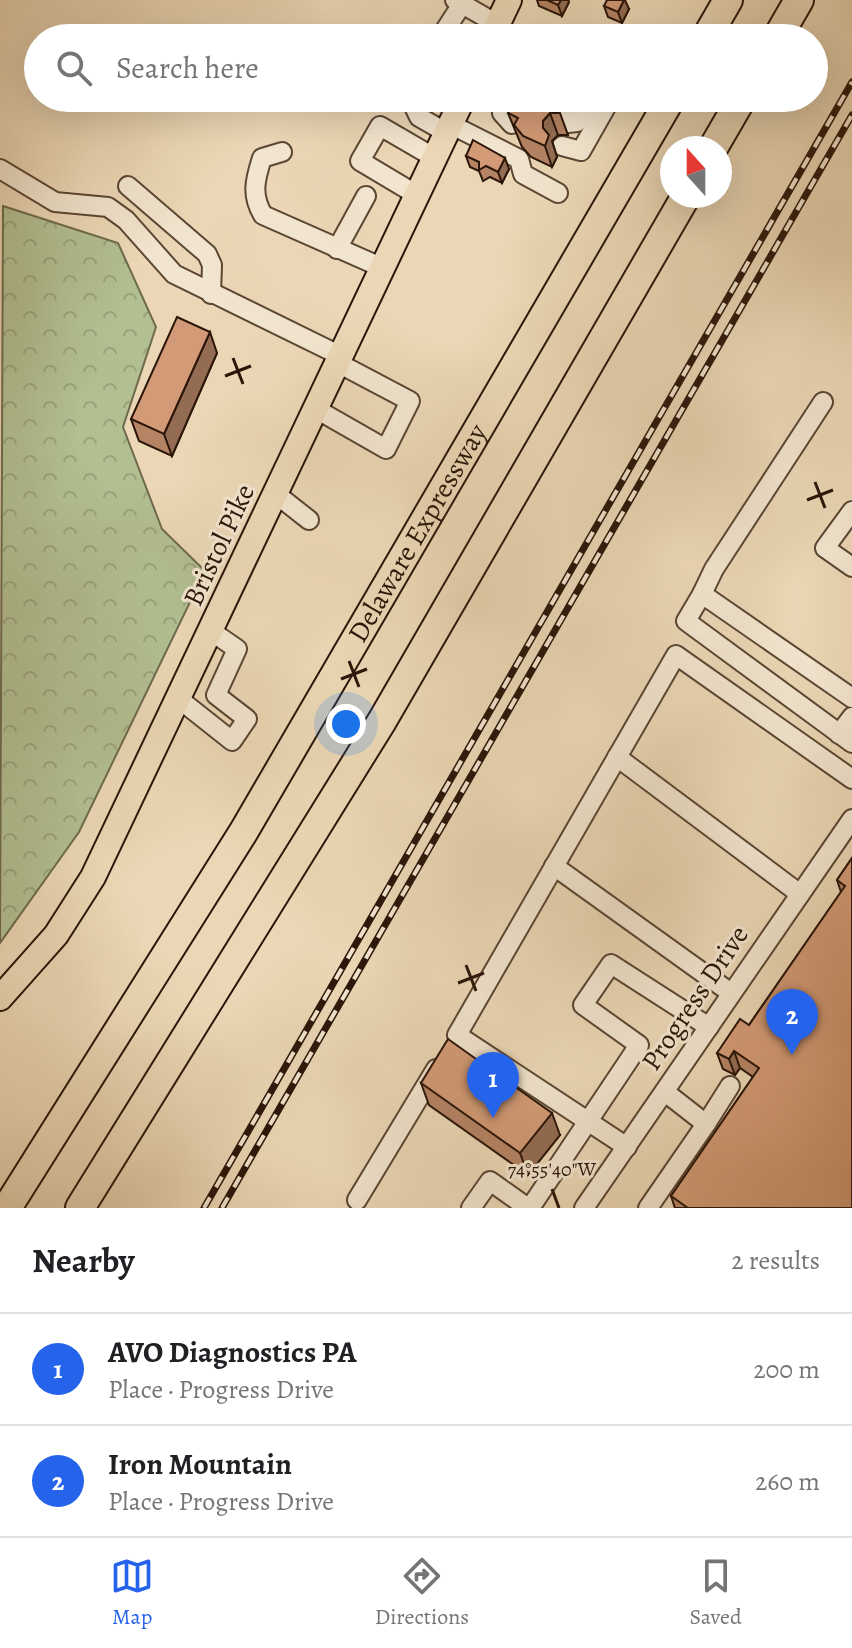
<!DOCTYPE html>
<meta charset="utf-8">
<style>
body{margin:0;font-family:Alegreya,serif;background:#f2f2f2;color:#202124}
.compass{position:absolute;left:660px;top:136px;width:72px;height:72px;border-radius:50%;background:#fff;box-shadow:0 8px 32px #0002;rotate:339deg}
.you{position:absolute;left:346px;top:724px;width:28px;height:28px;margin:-20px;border:6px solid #fff;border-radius:50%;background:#1a73e8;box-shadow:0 0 0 12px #1a73e833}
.badge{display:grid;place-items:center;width:52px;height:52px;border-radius:50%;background:#2563eb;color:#fff;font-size:26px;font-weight:700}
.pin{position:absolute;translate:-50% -66px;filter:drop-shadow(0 2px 4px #0008)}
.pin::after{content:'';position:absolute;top:42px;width:28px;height:24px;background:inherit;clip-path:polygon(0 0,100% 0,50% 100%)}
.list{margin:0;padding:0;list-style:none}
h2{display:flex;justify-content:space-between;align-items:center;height:104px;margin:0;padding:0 32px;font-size:34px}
h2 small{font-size:26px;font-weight:400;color:#757577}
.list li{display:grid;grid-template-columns:52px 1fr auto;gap:24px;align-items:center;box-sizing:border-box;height:112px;padding:0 32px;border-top:2px solid #e0e0e0}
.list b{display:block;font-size:30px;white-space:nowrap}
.list p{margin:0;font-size:26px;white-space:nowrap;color:#757577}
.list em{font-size:26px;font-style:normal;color:#757577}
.icon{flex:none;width:44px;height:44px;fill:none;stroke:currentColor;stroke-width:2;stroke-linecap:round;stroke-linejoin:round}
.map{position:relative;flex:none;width:852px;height:1208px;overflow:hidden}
.search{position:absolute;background:#fff;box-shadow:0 8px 32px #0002;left:24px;right:24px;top:24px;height:88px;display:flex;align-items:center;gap:20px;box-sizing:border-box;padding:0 28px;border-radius:44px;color:#757577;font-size:30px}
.sheet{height:328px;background:#fff}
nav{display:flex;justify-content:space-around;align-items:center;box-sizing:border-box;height:112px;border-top:2px solid #e0e0e0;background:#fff;font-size:22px;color:#757577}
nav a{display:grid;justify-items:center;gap:4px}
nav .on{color:#2563eb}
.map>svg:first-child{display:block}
.forest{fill:url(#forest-crowns);stroke:#6e6a4d;stroke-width:2}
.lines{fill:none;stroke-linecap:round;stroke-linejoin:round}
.minor-casing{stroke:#5b4634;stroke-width:22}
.major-casing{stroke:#2b1609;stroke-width:28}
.highway-casing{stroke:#2b1609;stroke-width:32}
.minor{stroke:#f2e5cf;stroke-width:18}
.major{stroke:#ebd7b5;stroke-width:24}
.highway{stroke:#ebd7b5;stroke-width:28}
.rail-casing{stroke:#2b1609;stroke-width:7}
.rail{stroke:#f2e5cf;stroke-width:4;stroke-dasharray:12;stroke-linecap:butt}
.wall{fill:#b58465;stroke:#2b1609;stroke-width:2}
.shaded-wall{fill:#936c53;stroke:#2b1609;stroke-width:2}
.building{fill:#d29a76;stroke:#2b1609;stroke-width:2}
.ticks{fill:none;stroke:#2b1609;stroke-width:3}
.labels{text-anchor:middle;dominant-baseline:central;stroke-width:6;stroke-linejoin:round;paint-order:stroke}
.street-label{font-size:28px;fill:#2b1609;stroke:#f2e5cf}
.ticks-label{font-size:20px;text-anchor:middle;fill:#2b1609;stroke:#f2e5cf;stroke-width:6;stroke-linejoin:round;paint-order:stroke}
</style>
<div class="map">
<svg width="852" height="1208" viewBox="0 0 852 1208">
<defs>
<pattern id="forest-crowns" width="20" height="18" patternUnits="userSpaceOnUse" patternTransform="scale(2)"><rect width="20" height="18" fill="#b2bf91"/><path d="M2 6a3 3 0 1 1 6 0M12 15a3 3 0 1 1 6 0" fill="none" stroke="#99a37c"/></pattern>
</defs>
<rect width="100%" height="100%" fill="#ebd7b5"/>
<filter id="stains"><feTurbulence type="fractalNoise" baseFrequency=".0025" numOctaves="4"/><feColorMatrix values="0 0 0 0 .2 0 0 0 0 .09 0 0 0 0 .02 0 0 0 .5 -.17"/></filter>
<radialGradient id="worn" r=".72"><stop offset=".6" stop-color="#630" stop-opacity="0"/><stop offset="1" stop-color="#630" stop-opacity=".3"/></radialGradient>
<polygon class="forest" points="3,206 118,243 156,327 123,427 162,529 205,571 79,832 0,943"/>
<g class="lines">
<defs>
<g id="minor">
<polyline points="455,0 497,24"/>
<polyline points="440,38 462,4"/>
<polyline points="410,98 419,117 447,133"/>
<polyline points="508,98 502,113 512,124"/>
<polyline points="550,103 568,111 574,98"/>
<polyline points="543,112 568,123 577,122 593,98"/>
<polyline points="450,124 519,159 523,174 558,193"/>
<polyline points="562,146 581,151 611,98"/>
<path d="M 282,152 L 262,158 C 255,180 251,195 263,215 L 383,268"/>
<polyline points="0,169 55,202 108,207 126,220 174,274 341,356"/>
<polyline points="128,186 207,254 212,265 211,294"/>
<polyline points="417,195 360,161 380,126 435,158"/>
<polyline points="337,249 366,196"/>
<polyline points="316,409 386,449 410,401 338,363"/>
<polyline points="276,494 309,520"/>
<polyline points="852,511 825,548 852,567"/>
<polyline points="702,594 714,569 823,402"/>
<polyline points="852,698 702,594 686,621 852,743"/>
<polyline points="179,699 232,741 247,719 216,695 237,649 211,631"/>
<polyline points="839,734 852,717"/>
<polyline points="617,757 800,894"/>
<polyline points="554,866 731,993"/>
<polyline points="706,1124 730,1086"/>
<polyline points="627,1147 457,1035 676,655 852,779"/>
<polyline points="357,1200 436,1069"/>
<polyline points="471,1208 490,1181 528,1208"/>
<polyline points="530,1208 639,1045 583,1005 611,964 709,1027"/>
<polyline points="584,1208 852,819"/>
<polyline points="648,1208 706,1124 665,1092"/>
</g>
<g id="major">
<polyline points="491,38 509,0"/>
<polyline points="0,998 56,935 93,877 463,98"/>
</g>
<g id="highway">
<polyline points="706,38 728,0"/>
<polyline points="777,38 799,0"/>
<polyline points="713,148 742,98"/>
<path id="s1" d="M 7,1208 L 244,831 L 671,98"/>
<polyline points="80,1208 382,721 686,196"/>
</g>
</defs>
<use href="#minor" class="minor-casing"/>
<use href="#major" class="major-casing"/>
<use href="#highway" class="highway-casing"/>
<use href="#minor" class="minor"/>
<use href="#major" class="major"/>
<use href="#highway" class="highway"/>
<defs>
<g id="rail">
<polyline points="204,1208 852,82"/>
<polyline points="222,1208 852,115"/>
</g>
</defs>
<use href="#rail" class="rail-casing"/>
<use href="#rail" class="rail"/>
</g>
<g class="wall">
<polygon points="537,0 568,0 569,2 562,16 539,6"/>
<polygon points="604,6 629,9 622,23 608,17"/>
<polygon points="512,98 540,98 536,104 560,113 568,135 558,135 552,141 557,157 552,167 531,157 522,147 508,113 514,104"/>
<polygon points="466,156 509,169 502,183 490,177 483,181 479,171 470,167"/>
<polygon points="217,353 172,456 139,441 131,419"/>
<polygon points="852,858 852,1208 675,1208 671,1196 753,1077 740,1068 735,1075 723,1069 717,1053 749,1025 841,892 837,880"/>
<polygon points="421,1083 560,1135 528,1175 429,1105"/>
</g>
<g class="shaded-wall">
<polygon points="561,0 568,0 569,2 562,16 558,5"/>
<polygon points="624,0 625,0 629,9 622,23 618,12"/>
<polygon points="526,98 540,98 531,113"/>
<polygon points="550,113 558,135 552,141 557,157 552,167 545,146 543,128 543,121"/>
<polygon points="505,158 509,169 502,183 498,172"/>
<polygon points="210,332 217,353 172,456 164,434"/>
<polygon points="734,1051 740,1068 735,1075 729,1059"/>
<polygon points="552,1113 560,1135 528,1175 520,1153"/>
</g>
<g class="building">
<polygon points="547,0 561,0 558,5"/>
<polygon points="607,0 624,0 618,12 604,6"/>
<polygon points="514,98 528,98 530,101 560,113 550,113 543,121 543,128 549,135 545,146 523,136 514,125 518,118 508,113 516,101"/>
<polygon points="473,140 505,158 498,172 486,166 479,170 479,162 466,156"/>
<polygon points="177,317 210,332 164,434 131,419"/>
<polygon points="852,858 852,1208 688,1208 671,1196 759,1068 734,1051 729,1059 717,1053 740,1019 749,1025 845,886 837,880"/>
<polygon points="448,1039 552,1113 520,1153 421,1083"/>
</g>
<path class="ticks" d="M 233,358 L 243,384M 225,376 L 251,366M 815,482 L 825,508M 807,500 L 833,490M 349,661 L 359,687M 341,679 L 367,669M 466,965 L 476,991M 458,983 L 484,973M 552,1189 L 559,1208"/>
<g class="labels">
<g class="street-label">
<text stroke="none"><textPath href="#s1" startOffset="790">Delaware Expressway</textPath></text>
<text transform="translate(219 545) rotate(-65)">Bristol Pike</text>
<text transform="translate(695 998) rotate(-56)">Progress Drive</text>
</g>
</g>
<g class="ticks-label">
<text x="552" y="1176">74°55'40"W</text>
</g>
<rect width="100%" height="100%" filter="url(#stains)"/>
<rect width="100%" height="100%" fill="url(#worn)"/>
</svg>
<svg class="compass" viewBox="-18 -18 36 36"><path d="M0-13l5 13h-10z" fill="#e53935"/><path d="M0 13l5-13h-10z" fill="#757577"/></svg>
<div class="you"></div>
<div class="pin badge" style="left:493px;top:1118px">1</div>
<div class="pin badge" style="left:792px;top:1055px">2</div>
<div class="search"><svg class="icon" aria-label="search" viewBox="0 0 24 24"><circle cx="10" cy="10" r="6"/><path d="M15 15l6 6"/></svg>Search here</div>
</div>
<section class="sheet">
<h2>Nearby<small>2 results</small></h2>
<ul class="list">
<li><span class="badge">1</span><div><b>AVO Diagnostics PA</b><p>Place · Progress Drive</p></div><em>200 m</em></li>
<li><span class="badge">2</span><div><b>Iron Mountain</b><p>Place · Progress Drive</p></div><em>260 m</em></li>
</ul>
</section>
<nav>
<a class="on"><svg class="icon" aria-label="map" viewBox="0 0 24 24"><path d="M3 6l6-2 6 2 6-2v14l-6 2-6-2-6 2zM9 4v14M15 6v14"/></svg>Map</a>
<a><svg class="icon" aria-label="directions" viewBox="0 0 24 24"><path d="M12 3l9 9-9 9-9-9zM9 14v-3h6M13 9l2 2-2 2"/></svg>Directions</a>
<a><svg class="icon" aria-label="saved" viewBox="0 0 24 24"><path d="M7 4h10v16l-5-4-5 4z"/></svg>Saved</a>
</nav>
